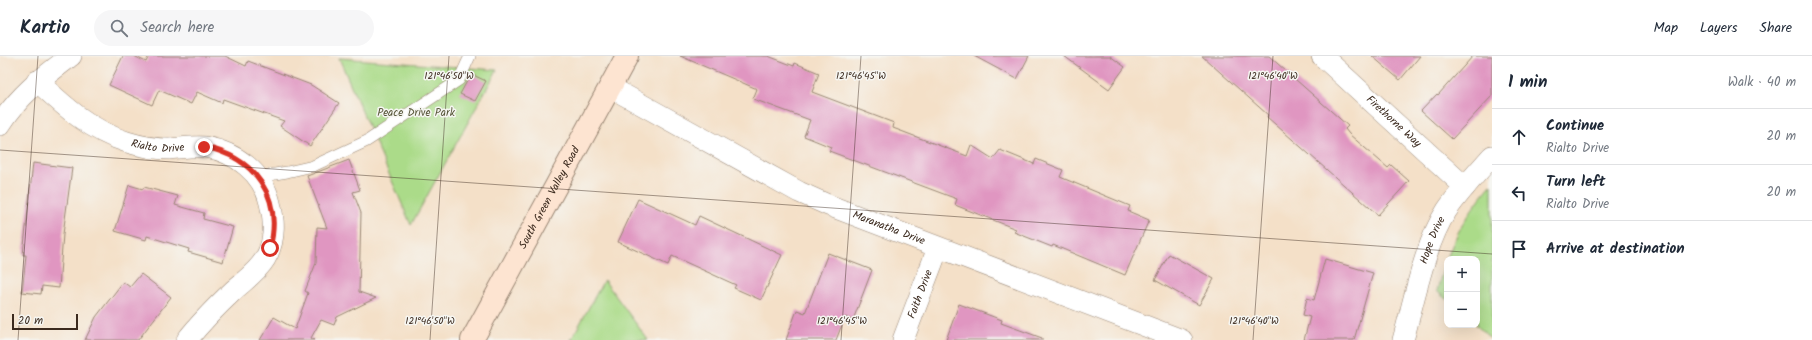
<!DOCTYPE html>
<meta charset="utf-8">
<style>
body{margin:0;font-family:Kalam,sans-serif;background:#f6f6f7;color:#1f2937}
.controls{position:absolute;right:12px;bottom:12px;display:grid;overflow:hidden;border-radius:8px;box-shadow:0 4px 16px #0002}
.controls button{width:36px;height:36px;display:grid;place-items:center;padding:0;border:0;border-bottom:1px solid #e0e1e3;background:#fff;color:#1f2937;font:20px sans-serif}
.scale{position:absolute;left:12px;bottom:10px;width:66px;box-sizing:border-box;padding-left:4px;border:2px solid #3b2a1e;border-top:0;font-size:11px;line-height:14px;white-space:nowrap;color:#3b2a1e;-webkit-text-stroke:3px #f6f6f2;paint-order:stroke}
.stop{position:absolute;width:12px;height:12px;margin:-9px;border:3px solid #d93025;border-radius:50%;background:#fff}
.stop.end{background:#d93025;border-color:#fff;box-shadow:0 1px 4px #0008}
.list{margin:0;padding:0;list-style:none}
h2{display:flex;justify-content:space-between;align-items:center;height:52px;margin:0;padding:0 16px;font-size:17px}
h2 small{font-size:13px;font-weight:400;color:#747a83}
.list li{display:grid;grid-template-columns:26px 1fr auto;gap:12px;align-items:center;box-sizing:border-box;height:56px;padding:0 16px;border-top:1px solid #e0e1e3}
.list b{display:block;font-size:15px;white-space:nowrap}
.list p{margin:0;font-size:13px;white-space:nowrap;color:#747a83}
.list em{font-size:13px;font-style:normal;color:#747a83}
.icon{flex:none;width:22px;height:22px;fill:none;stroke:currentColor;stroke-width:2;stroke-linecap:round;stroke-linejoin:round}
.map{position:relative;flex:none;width:1492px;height:284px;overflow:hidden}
header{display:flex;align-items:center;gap:24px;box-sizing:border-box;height:56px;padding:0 20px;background:#fff;border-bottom:1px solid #e0e1e3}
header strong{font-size:19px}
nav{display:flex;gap:22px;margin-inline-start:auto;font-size:14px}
.search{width:280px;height:36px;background:#f6f6f7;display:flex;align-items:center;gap:10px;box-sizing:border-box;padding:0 14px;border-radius:22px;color:#747a83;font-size:15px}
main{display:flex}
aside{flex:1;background:#fff}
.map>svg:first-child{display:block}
.green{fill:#abdb89;stroke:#738254}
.building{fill:#e096c1}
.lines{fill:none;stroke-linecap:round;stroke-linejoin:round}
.lane-casing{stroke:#988573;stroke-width:12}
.street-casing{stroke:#988573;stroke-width:22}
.secondary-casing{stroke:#988573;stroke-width:24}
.lane{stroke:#fff;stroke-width:11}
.street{stroke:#fff;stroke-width:21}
.secondary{stroke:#fde4d1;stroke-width:22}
.route{stroke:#d93025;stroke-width:5}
.ticks{fill:none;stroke:#3b2a1e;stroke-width:1;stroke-opacity:0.45}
.labels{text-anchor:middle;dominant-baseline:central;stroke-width:3;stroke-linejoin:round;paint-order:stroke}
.park-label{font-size:11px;fill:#575639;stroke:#f6f6f2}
.street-label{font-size:11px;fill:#3b2a1e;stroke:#f6f6f2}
.ticks-label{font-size:10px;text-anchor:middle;fill:#3b2a1e;stroke:#f6f6f2;stroke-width:3;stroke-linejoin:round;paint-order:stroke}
</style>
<header>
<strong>Kartio</strong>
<div class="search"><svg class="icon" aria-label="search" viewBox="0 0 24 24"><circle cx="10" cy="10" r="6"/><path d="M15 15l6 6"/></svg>Search here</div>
<nav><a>Map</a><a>Layers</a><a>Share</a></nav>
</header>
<main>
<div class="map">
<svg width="1492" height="284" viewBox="0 0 1492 284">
<rect width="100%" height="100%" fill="#f6f6f2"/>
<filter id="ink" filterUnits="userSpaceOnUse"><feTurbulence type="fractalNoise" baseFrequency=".025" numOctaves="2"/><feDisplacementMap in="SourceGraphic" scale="8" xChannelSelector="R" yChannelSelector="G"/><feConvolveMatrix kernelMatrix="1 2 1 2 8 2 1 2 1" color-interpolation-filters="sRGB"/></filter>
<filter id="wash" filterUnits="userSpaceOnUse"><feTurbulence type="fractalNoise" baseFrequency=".012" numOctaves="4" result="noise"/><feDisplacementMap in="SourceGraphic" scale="16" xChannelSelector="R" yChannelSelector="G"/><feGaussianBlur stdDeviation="0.9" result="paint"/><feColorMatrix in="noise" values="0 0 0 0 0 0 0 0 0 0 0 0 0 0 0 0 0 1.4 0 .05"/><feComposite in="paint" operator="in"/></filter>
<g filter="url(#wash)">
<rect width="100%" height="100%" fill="#f4e0c8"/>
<g class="green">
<polygon points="339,2 497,14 411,169"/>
<path d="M 1492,128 L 1492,284 L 1476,269 L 1477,269 L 1477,203 L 1447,203 L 1447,244 L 1437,235 C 1449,191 1461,163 1492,128 Z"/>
<polygon points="604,224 648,284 571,284"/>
</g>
<g id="blocks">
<g class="building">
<polygon points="123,0 134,0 146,6 149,0 225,0 246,10 248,5 311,29 339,47 310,90 280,70 284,65 223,43 222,47 197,36 191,48 159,34 152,49 109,29"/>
<polygon points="680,0 768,0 794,10 795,7 819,17 812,36 894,67 893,72 967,100 971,89 993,103 1000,94 1034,108 1036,103 1063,114 1060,121 1130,150 1128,155 1149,164 1125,219 1053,189 1052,191 1014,176 1016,173 955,149 957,143 829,95 831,91 804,80 810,64 753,43 757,33"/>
<polygon points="974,0 1029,0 1017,23"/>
<polygon points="1064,0 1110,0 1125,11 1109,33"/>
<polygon points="1202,0 1269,0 1348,70 1345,73 1349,78 1388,112 1391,109 1409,125 1378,159 1267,61 1268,59"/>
<polygon points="1372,0 1420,0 1400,24"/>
<polygon points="1473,0 1492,0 1492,40 1452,83 1421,55 1437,38 1438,39"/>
<polygon points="471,18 486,25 475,45 460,38"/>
<polygon points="349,104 360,134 353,136 361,157 359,236 376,242 337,261 334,269 321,264 311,282 315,284 260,284 274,261 295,273 308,237 305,235 316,207 317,171 327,172 307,120"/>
<polygon points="33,107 72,112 63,178 59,232 42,230 41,238 22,236 26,199 23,199"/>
<polygon points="129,129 143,133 144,131 178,140 175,149 204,157 203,163 233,171 223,206 188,196 189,193 147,180 146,184 115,175"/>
<polygon points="638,143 695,169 699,160 782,199 761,244 734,232 736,229 672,200 668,209 618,186"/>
<polygon points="828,197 872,214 853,264 845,261 836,284 786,284 797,254 805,257"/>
<polygon points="1169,198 1214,223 1199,249 1155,224"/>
<polygon points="1325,203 1373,217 1354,284 1304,284 1310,261 1303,259 1307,242 1314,244"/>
<polygon points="141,218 171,241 138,284 85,284 96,261 123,226 130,231"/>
<polygon points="959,248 1002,264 1001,267 1042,282 1042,284 946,284"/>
</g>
</g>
</g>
<g filter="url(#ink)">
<use href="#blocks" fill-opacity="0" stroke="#988573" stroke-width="1"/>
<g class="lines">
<defs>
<polyline id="lane" points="257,121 287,116 313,110 367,85 459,24 470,0"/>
<g id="street">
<path id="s1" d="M 1322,0 L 1465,131"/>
<path id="s2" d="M 37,25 C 64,50 91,75 127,86 C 140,90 155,93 169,93 C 181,92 194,90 205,91 C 236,96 263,117 270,147 C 275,166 275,186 265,203 C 257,216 244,225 233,235 C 216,251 201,266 187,284"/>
<path id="s3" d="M 610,31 L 799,136 L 828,149 L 1182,284"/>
<path d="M 0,69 C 20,38 42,22 71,0"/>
<path id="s4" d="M 903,284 L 938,192"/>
<path id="s5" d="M 1403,284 C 1414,245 1425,187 1447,154 C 1460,135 1477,117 1492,100"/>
</g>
<g id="secondary">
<path id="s6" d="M 472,284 L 627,0"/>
</g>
</defs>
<use href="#lane" class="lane-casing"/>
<use href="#street" class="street-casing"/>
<use href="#secondary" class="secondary-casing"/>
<use href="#lane" class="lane"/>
<use href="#street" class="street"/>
<use href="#secondary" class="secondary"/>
</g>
</g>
<g class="lines" filter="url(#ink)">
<path class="route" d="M 204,91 C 255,101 283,141 270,192"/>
</g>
<path class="ticks" d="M 0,94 L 1492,198M 18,284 L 38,0M 430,284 L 449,0M 841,284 L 861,0M 1253,284 L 1273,0"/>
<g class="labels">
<g class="park-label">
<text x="416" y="57">Peace Drive Park</text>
</g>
<g class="street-label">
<text stroke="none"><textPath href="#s1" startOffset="97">Firethorne Way</textPath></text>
<text stroke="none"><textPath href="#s2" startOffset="141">Rialto Drive</textPath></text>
<text stroke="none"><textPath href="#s6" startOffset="162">South Green Valley Road</textPath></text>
<text stroke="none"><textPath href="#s3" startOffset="313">Maranatha Drive</textPath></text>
<text stroke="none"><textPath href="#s5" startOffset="104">Hope Drive</textPath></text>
<text stroke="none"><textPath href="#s4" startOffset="49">Faith Drive</textPath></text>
</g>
</g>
<g class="ticks-label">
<text x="449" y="23">121°46'50"W</text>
<text x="861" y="23">121°46'45"W</text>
<text x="1273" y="23">121°46'40"W</text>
<text x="430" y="268">121°46'50"W</text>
<text x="842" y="268">121°46'45"W</text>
<text x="1254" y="268">121°46'40"W</text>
</g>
</svg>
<div class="controls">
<button>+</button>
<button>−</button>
</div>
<div class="scale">20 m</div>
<div class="stop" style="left:270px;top:192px"></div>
<div class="stop end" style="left:204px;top:91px"></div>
</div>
<aside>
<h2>1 min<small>Walk · 40 m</small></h2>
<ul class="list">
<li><svg class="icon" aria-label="ahead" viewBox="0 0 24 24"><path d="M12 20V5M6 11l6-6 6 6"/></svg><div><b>Continue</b><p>Rialto Drive</p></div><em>20 m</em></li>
<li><svg class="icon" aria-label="left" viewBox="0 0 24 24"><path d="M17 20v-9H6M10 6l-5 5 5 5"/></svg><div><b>Turn left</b><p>Rialto Drive</p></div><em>20 m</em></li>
<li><svg class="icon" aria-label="arrive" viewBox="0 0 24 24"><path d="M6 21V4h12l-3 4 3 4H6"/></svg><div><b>Arrive at destination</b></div></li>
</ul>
</aside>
</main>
